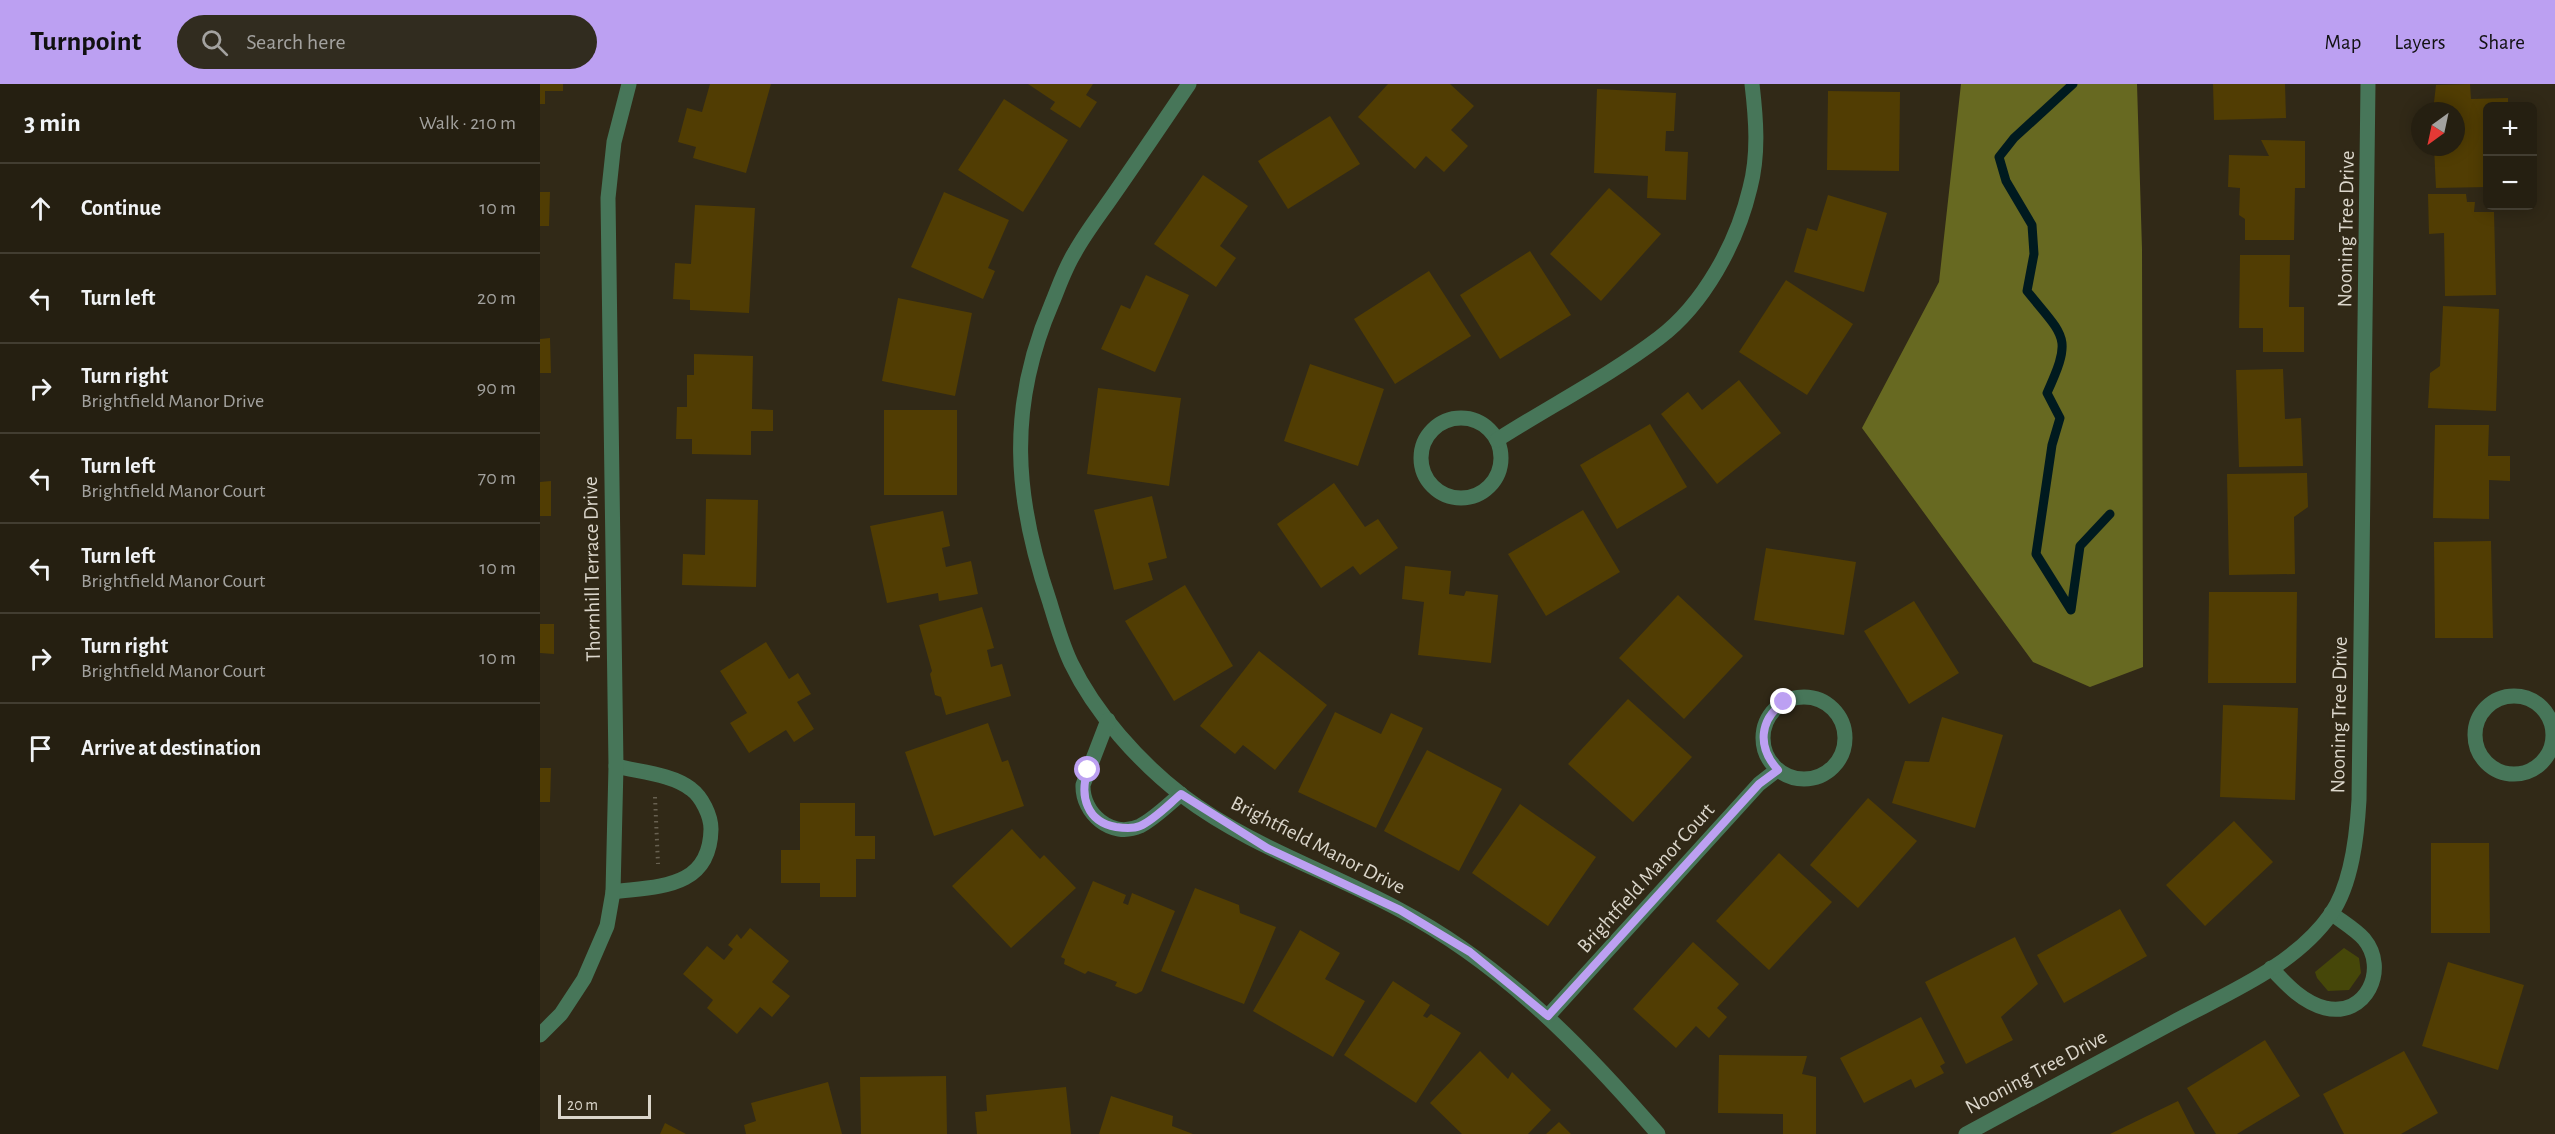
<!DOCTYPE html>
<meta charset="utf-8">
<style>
body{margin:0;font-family:"Alegreya Sans",sans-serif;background:#312c1f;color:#f1f3f6}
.controls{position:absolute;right:18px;top:18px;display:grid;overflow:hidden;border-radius:9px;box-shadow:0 3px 15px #0003}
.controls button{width:54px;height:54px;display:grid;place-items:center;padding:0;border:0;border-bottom:2px solid #423d31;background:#251f11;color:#f1f3f6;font:30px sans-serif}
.compass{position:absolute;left:1871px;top:18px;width:54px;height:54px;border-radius:50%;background:#251f11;box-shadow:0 3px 15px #0003;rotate:213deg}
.scale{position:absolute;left:18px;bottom:15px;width:93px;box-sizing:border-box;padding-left:6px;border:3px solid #dbd6cb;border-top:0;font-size:16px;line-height:21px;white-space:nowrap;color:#dbd6cb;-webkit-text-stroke:4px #312917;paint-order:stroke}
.stop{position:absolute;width:18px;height:18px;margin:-14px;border:4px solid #bca0f2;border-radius:50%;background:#fff}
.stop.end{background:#bca0f2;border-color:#fff;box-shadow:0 2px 6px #0008}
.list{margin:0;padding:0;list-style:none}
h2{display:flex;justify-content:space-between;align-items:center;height:78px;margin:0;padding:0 24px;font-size:26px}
h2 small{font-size:20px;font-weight:400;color:#a3a29f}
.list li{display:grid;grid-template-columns:39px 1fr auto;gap:18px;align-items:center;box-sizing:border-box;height:90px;padding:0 24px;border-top:2px solid #423d31}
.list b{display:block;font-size:22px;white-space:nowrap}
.list p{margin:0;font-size:20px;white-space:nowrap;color:#a3a29f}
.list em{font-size:20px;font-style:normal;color:#a3a29f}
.icon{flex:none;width:33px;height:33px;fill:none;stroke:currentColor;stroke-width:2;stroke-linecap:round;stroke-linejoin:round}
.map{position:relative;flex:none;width:2015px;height:1050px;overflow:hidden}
header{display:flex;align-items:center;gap:36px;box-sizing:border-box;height:84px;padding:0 30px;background:#bca0f2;color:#111}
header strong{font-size:28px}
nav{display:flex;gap:33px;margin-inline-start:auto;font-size:21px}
.search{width:420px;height:54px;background:#312c1f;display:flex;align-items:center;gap:15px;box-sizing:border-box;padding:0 21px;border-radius:33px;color:#a3a29f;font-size:22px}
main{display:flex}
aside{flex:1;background:#251f11}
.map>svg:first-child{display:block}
.green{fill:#464709}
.forest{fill:#676921}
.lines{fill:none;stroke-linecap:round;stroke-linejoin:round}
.stream{stroke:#001a1f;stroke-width:9}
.building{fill:#513d03}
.path{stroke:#686151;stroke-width:4;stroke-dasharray:1.5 4.5;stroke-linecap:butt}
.minor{stroke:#477659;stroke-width:15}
.route{stroke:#bca0f2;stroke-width:8}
.labels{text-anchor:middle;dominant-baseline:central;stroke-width:4.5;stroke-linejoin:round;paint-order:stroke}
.street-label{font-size:21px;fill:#dbd6cb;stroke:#312917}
</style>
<header>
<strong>Turnpoint</strong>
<div class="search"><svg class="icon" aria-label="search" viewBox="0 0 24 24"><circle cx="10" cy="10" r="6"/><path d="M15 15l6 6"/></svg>Search here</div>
<nav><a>Map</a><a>Layers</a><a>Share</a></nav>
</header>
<main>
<aside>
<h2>3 min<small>Walk · 210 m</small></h2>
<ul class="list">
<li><svg class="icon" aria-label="ahead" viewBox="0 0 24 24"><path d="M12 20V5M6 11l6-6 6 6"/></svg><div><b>Continue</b></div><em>10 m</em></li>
<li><svg class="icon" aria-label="left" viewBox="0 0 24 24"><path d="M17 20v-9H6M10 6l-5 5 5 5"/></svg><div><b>Turn left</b></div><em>20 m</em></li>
<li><svg class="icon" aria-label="right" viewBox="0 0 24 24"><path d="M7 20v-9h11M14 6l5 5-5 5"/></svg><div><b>Turn right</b><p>Brightfield Manor Drive</p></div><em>90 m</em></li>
<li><svg class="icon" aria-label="left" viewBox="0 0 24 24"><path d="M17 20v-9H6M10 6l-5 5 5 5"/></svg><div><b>Turn left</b><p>Brightfield Manor Court</p></div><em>70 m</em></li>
<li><svg class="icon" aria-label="left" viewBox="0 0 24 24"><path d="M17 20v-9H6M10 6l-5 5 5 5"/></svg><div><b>Turn left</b><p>Brightfield Manor Court</p></div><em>10 m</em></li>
<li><svg class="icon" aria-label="right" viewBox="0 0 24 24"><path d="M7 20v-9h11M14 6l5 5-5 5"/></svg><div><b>Turn right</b><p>Brightfield Manor Court</p></div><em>10 m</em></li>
<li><svg class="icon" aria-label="arrive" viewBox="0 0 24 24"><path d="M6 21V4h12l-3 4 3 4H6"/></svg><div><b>Arrive at destination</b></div></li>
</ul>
</aside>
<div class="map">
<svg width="2015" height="1050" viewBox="0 0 2015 1050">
<rect width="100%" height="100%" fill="#312917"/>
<polygon class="green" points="1804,864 1819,874 1821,889 1809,906 1788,907 1777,894 1775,888"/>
<polygon class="forest" points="1421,0 1597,0 1602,165 1603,583 1550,603 1493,578 1322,344 1399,198"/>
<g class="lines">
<path class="stream" d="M 1533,0 L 1474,54 L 1459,73 L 1466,97 L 1492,141 L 1494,170 L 1487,207 C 1525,254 1533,252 1507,309 L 1520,334 L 1512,361 L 1496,470 L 1531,526 L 1540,462 L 1570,430"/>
</g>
<g class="building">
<polygon points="0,0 23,0 23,7 5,7 5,20 0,20"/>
<polygon points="170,0 231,0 206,89 153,74 156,63 138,58 147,24 162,28"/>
<polygon points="488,0 553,0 546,11 557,18 540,44 510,25 515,18"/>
<polygon points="848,0 910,0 934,22 911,46 928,62 904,88 886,72 875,85 818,33"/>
<polygon points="1673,0 1745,0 1746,34 1674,36"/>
<polygon points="1930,0 1931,15 1968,14 1968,22 1948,22 1948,103 1896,104 1894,63 1916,63 1916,27 1893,27 1896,1"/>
<polygon points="1057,5 1136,9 1134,47 1126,47 1125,67 1148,68 1146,116 1107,114 1108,92 1054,89"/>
<polygon points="1288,7 1360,8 1359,87 1287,86"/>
<polygon points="464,15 528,56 483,128 418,86"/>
<polygon points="790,32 820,80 748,125 718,77"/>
<polygon points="1721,56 1765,57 1765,104 1755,104 1754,156 1705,156 1705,135 1699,131 1700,104 1688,103 1689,71 1729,72"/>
<polygon points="663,91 708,122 680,162 696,174 676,203 614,160"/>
<polygon points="1069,104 1121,150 1061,217 1010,170"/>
<polygon points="0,108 10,108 9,142 0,142"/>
<polygon points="404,108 469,136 448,184 455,187 443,215 371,183"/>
<polygon points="1888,110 1926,110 1927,118 1935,118 1934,128 1954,128 1956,211 1905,212 1904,149 1889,150"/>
<polygon points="1288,111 1347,129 1324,208 1254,188 1267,144 1277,147"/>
<polygon points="155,121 215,124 209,229 150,226 150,216 133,215 135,179 151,180"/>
<polygon points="990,167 1031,231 960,275 920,211"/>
<polygon points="1700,171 1750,171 1749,223 1764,223 1764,268 1723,268 1723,244 1699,244"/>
<polygon points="889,187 931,252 855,300 814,235"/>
<polygon points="606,191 649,211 615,288 561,265 581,221 590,225"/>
<polygon points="1246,196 1313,240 1267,311 1199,268"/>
<polygon points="358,214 432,229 415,312 342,297"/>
<polygon points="1903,222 1959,225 1956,327 1888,324 1890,289 1900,282"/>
<polygon points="10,254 11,289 0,289 0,255"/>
<polygon points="154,270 213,272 212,325 233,326 233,347 211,347 211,371 152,370 152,355 136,355 137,323 147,323 147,291 154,291"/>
<polygon points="770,280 844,305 818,382 744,357"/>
<polygon points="1743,285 1745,335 1761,334 1763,382 1699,383 1696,286"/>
<polygon points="1199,296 1241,349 1177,400 1121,330 1148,308 1162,326"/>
<polygon points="558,304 641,314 629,402 547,390"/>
<rect x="344" y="326" width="73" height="85"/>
<polygon points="1110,340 1147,403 1077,445 1040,381"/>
<polygon points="1895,341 1949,341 1948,372 1970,372 1970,397 1949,396 1949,435 1893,434"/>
<polygon points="1767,389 1768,423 1754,433 1755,490 1689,491 1687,390"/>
<polygon points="11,397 11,432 0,432 0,398"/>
<polygon points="794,399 825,443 838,435 858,464 820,491 813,482 781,504 737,440"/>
<polygon points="612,412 627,474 608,479 613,496 574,506 554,426"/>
<polygon points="166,415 218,416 216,503 142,501 143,470 165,471"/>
<polygon points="1043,426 1080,488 1006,532 968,470"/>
<polygon points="403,427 410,462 402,464 406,483 431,477 438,510 399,517 398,509 347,519 330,442"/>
<polygon points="1951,457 1953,554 1895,554 1894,458"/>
<polygon points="1226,464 1316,478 1304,551 1214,536"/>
<polygon points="865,482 911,487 909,510 924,512 926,507 958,511 951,579 878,571 884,518 862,515"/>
<polygon points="645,501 693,582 634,617 585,537"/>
<polygon points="1669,508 1757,508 1756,599 1668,599"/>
<polygon points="1138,511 1203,572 1144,635 1079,574"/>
<polygon points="1374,517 1419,589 1369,620 1324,547"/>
<polygon points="442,523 454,564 447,566 451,583 462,580 471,612 406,631 401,613 395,611 390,590 392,587 379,541"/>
<polygon points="0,540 14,540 14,570 0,569"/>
<polygon points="226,558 249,595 258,589 271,610 257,618 274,645 254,658 246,646 209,669 190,639 207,629 180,587"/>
<polygon points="719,567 787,621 735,686 703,661 695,670 660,642"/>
<polygon points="1088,615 1152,673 1093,738 1028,680"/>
<polygon points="1683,621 1758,624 1755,716 1680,713"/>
<polygon points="795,628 841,650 851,629 883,644 836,744 758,708"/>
<polygon points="1402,633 1463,651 1435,744 1352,719 1365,677 1389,678"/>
<polygon points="448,639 462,678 468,676 484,722 394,752 365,668"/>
<polygon points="887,666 962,705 919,787 844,747"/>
<polygon points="0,684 11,684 10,718 0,718"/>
<polygon points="1328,714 1377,757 1318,824 1270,781"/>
<polygon points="260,719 315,719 315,752 335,752 335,775 316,775 316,813 280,813 280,799 241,799 241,766 260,766"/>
<polygon points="980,720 1056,773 1008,842 932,789"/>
<polygon points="1694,737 1733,778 1665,842 1626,801"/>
<polygon points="472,745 500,775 504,771 536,804 471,864 412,802"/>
<polygon points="1891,759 1949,759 1950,849 1891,849"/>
<polygon points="1239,769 1292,818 1229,886 1176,837"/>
<polygon points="553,797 586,811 583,819 588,821 592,809 635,827 602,907 596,910 575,902 577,898 548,887 545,890 524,880 525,875 521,873"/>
<polygon points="655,804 699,821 700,829 736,843 704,920 621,887"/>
<polygon points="1580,825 1607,872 1524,919 1497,871"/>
<polygon points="210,844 249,877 232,898 250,912 232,933 220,923 197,950 167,924 173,916 143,890 167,862 184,876 193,865 188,861 197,850 201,855"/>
<polygon points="760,846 800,869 785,895 825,917 793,973 713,927"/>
<polygon points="1475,853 1498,900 1461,933 1473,956 1426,980 1385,898"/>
<polygon points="1153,858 1199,900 1177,924 1187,933 1169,954 1156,942 1136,964 1093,925"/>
<polygon points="1908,878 1984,901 1958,986 1882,962"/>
<polygon points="853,897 890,921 883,932 887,934 891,930 921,949 876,1019 804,971"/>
<polygon points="1381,933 1405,979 1400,982 1404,989 1375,1004 1371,995 1324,1019 1300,974"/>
<polygon points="1725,956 1760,1012 1697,1050 1676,1050 1647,1004"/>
<polygon points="940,967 968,995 972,988 1011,1026 988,1050 922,1050 890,1019"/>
<polygon points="1864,967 1898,1029 1861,1050 1804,1050 1783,1010"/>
<polygon points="1179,971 1267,972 1262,990 1276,993 1276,1050 1243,1050 1243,1030 1178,1029"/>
<polygon points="406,992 407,1050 321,1050 320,993"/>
<polygon points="288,998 302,1050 206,1050 204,1041 216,1037 211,1019"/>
<polygon points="526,1003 531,1050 437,1050 435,1028 447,1027 446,1011"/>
<polygon points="571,1012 633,1032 632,1042 653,1050 559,1050"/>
<polygon points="1638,1017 1655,1050 1570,1050"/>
<polygon points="1019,1038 1031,1050 1006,1050"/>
<polygon points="125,1039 146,1050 120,1050"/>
</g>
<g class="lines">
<polyline class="path" points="115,713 118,780"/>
<g class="minor">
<path d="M 649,0 C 624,37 599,74 574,110 C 561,129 546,148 535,168 C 525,184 519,202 512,219 C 467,323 474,414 510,519 C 516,539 522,560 531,579 C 555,629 599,678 643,712 C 709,762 788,787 860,826 C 962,880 1043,963 1118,1050"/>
<circle cx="921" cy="374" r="40"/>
<path d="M 957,356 C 1010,322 1069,292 1119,254 C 1164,220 1197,159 1210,104 C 1219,70 1216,34 1212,0"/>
<circle cx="1974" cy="651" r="39"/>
<circle cx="1264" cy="654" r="41"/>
<path d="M 568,636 L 543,701 C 542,729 571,755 600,742 C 614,735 629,720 641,710"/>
<path d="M 73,808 C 118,802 170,805 171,745 C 171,732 162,713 151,705 C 132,690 99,688 76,682"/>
<path d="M 1731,884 C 1746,900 1762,918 1785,924 C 1826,934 1849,885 1824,855 C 1815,845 1801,837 1791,829"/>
<polyline points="1008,932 1219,700 1237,686"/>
<polyline points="0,951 21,930 44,895 67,842 73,808 76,682 68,114 74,58 89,0"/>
<path d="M 1426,1050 C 1494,1013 1562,977 1630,940 C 1685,910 1754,883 1791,830 C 1812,800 1817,751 1819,716 L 1828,0"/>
</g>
</g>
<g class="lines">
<path class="route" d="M 548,686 C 539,712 547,738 576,743 C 583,744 593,745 600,742 C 614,736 629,720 641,710 L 727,764 L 860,826 L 930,868 L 1008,932 L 1219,700 L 1238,686 C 1217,663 1219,636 1244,618"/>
</g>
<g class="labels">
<g class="street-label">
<text transform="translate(1806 145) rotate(-89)">Nooning Tree Drive</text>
<text transform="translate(52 485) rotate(-91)">Thornhill Terrace Drive</text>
<text transform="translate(1799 631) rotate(-89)">Nooning Tree Drive</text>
<text transform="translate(778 761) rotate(27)">Brightfield Manor Drive</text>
<text transform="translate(1106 794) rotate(-48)">Brightfield Manor Court</text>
<text transform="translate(1496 988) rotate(-28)">Nooning Tree Drive</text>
</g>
</g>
</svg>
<div class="controls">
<button>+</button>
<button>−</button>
</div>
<svg class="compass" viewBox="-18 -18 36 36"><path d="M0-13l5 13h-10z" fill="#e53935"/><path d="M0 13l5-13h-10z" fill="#a3a29f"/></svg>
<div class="scale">20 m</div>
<div class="stop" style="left:548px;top:686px"></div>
<div class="stop end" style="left:1244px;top:618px"></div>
</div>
</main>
